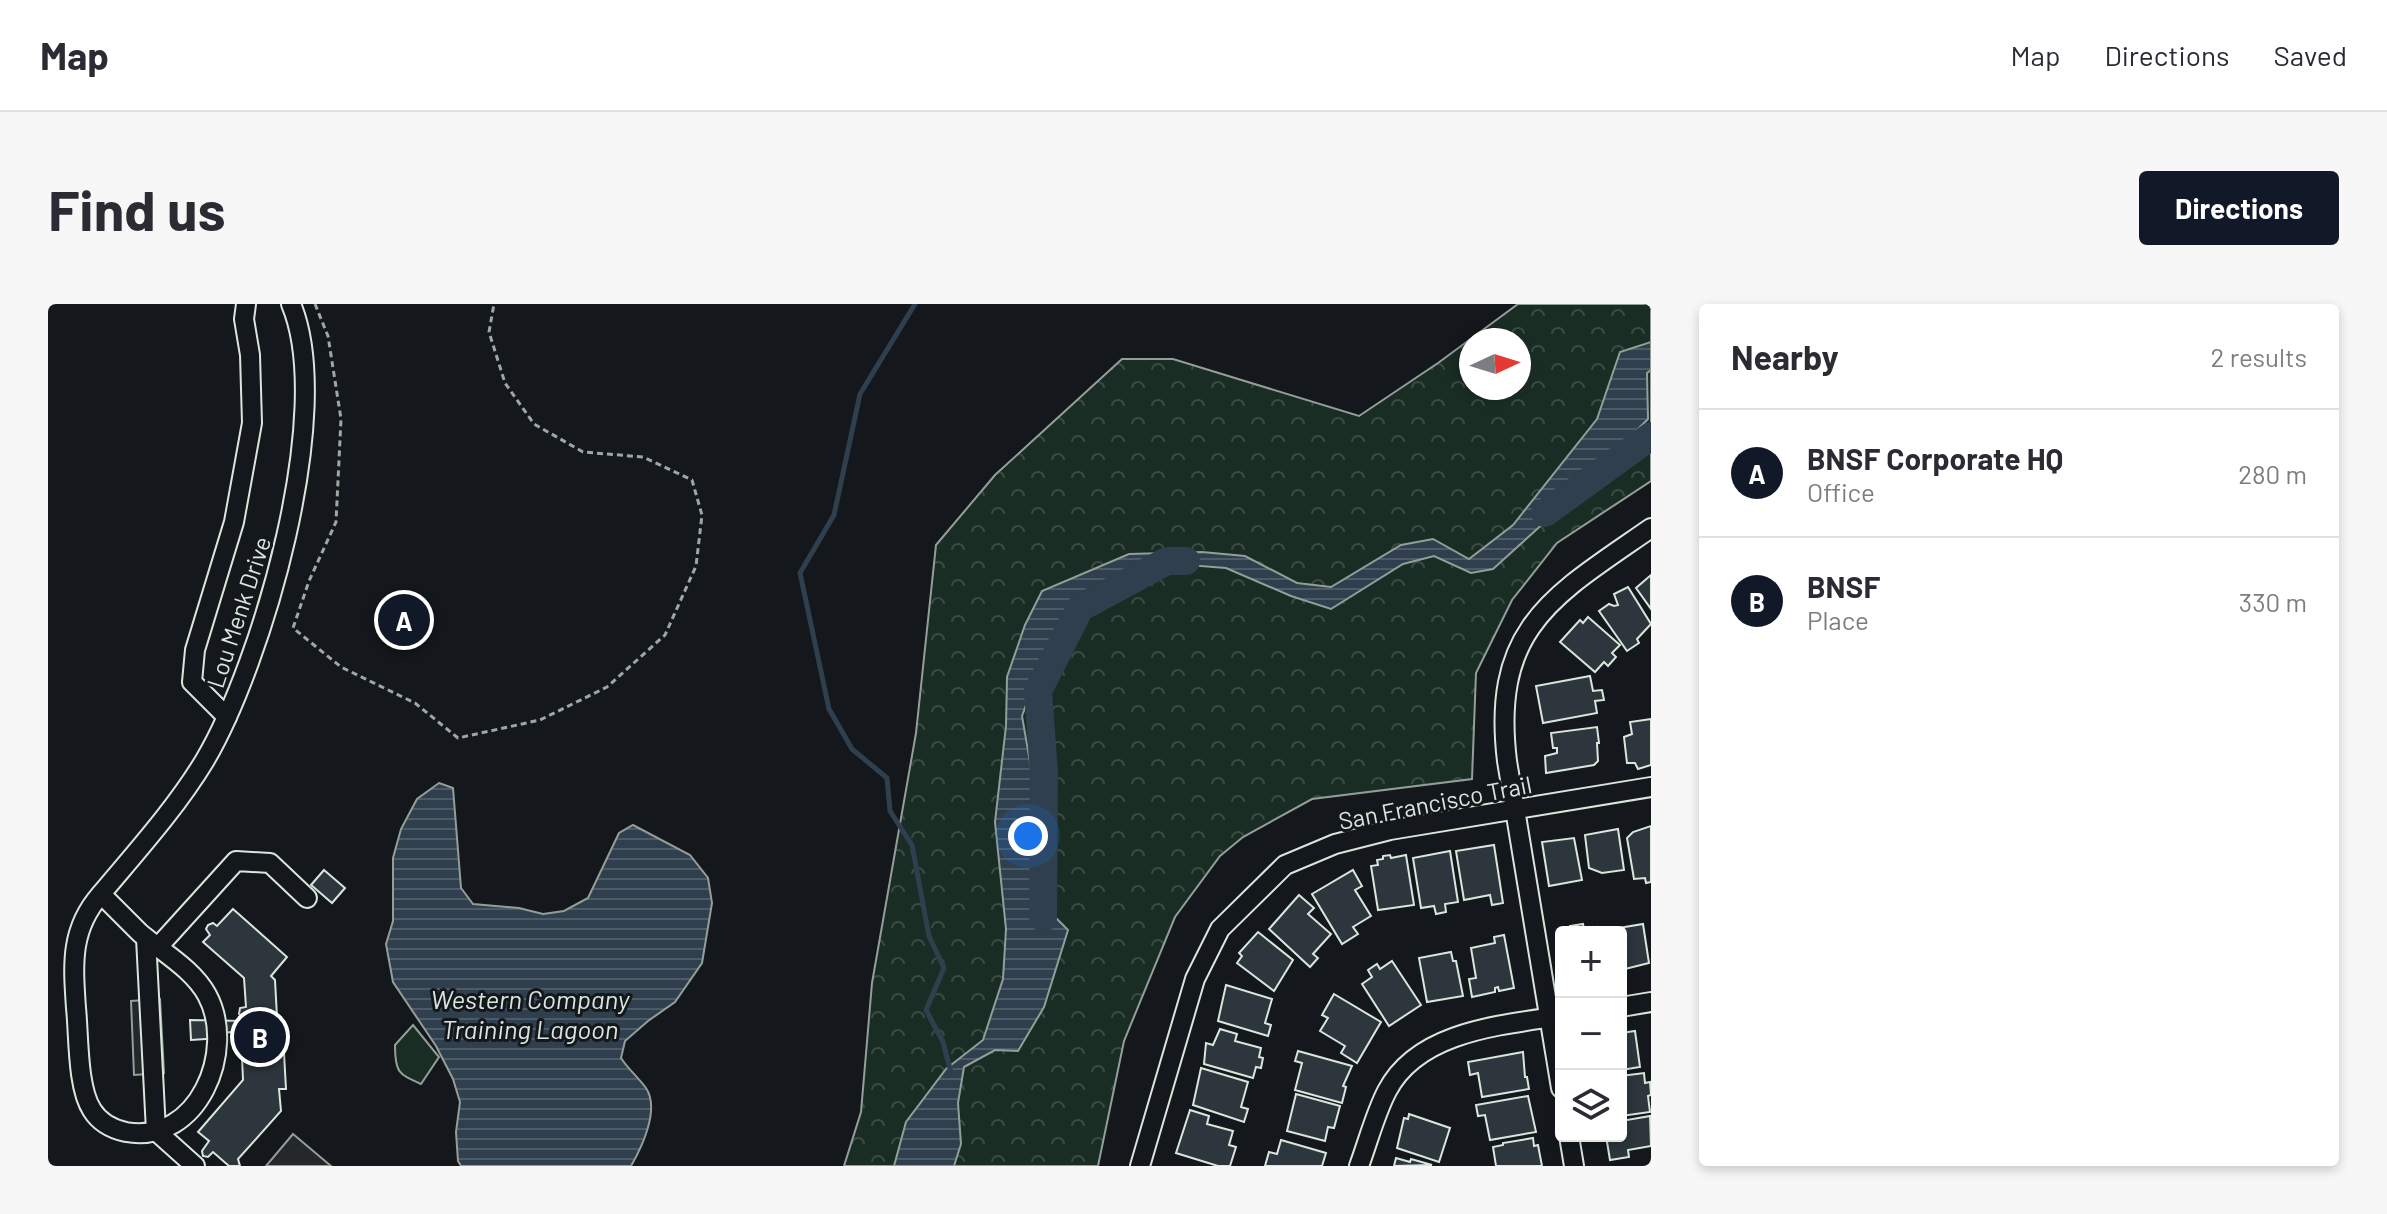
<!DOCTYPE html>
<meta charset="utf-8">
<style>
body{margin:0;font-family:Barlow,sans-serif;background:#f7f7f7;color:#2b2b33}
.controls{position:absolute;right:24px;bottom:24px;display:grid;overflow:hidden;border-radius:8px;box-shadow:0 4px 12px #0003}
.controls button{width:72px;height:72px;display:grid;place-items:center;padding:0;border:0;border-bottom:2px solid #e1e1e2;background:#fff;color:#2b2b33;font:40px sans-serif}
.compass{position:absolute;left:1411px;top:24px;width:72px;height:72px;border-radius:50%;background:#fff;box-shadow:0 4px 12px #0003;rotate:86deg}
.you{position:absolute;left:980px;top:532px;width:28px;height:28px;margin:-20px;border:6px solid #fff;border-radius:50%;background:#1a73e8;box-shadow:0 0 0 12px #1a73e833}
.badge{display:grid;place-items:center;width:52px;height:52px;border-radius:50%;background:#111827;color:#fff;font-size:26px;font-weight:700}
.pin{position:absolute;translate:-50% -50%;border:4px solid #fff;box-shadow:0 2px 8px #0006}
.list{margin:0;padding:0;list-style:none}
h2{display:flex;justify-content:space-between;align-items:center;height:104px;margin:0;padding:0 32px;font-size:34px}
h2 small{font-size:26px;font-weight:400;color:#7c7c81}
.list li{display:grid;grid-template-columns:52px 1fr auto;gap:24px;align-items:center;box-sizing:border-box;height:128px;padding:0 32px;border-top:2px solid #e1e1e2}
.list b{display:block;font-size:30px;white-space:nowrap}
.list p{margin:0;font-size:26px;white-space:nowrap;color:#7c7c81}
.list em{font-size:26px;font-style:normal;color:#7c7c81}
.icon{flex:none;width:44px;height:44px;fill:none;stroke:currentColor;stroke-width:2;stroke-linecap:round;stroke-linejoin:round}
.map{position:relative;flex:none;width:1603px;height:862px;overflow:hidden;border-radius:8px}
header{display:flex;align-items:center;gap:48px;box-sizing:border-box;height:112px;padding:0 40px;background:#fff;border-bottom:2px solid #e1e1e2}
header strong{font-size:38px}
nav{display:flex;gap:44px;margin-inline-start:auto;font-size:28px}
.intro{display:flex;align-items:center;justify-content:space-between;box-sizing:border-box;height:192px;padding:0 48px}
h1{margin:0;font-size:56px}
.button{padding:20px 36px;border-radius:8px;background:#111827;color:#fff;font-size:28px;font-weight:700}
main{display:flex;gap:48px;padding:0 48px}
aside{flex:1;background:#fff;border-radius:8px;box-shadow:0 4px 12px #0003}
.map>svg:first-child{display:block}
.green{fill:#1a2d24;stroke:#939e99;stroke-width:2}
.forest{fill:url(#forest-crowns);stroke:#939e99;stroke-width:2;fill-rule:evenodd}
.parking{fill:#24282b;stroke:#939e99;stroke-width:2}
.water{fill:url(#water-rules);stroke:#939e99;stroke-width:2}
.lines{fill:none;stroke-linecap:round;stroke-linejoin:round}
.stream{stroke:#2f3f4d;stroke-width:5}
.river{stroke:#2f3f4d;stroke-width:28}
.building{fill:#2c363c;stroke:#d8e6dc;stroke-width:2}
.minor-casing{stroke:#d8e6dc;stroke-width:22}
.path{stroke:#9da8a2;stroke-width:3;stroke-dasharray:6 4;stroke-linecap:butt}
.minor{stroke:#14181c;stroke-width:18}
.labels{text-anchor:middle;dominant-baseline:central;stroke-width:6;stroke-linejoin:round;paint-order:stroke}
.street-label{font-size:24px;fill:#d8e6dc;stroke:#14181c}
.water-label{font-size:26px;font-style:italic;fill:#d8e6dc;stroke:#14181c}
</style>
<header>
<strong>Map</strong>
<nav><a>Map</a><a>Directions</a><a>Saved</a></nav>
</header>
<div class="intro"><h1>Find us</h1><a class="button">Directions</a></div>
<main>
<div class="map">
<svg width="1603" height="862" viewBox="0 0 1603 862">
<defs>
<pattern id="forest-crowns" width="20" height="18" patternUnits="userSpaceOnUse" patternTransform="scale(2)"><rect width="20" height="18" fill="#1a2d24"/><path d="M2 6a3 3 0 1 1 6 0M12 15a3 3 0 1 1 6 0" fill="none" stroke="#3b4b43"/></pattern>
<pattern id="water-rules" width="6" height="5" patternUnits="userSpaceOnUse" patternTransform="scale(2)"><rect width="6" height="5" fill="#2f3f4d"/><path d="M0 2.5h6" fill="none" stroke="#4c5b66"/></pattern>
</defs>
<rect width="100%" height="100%" fill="#14181c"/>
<path class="green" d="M 365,721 L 391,753 L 373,780 C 350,770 347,768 347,741 Z"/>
<path class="forest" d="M 1470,0 L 1603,0 L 1603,177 L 1509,239 L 1464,296 L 1428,369 L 1424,475 L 1264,495 L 1195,533 L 1172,552 L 1127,613 L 1076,737 L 1050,862 L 796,862 L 813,808 L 824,679 L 868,429 L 888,241 L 947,171 L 1074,55 L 1125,55 L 1311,112 L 1390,59 ZM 1423,36 L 1471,36 L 1471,84 L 1423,84 Z"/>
<g class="parking">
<polygon points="112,695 116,769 86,771 83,697"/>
<polygon points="245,830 283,862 218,862"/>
</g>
<g class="water">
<polygon points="1603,38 1603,66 1599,69 1600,115 1498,217 1445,265 1423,269 1386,252 1355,260 1283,305 1243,292 1178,264 1140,261 1076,268 1027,303 996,352 974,412 990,504 987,530 1000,606 1020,626 996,703 970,747 947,746 916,763 910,799 913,840 906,862 846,862 858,818 898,765 935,736 955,675 958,625 947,518 958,422 959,373 977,321 994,287 1081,250 1154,248 1197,252 1249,279 1283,283 1353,241 1385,235 1421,255 1465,221 1549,115 1572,48"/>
<path d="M 391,479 L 405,484 L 413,584 L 425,600 L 471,604 L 495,610 L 516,607 L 540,594 L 571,529 L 585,521 L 642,551 L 660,574 L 664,599 L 654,659 L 627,698 L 600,717 L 577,737 L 573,754 C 580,765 590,773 598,784 C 612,805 594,843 583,862 L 413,862 L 410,857 L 408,828 L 412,798 L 405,775 L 388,742 L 345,678 L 338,640 L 345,617 L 345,554 L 353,525 L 369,495 Z"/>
</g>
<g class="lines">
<polyline class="stream" points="867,0 812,90 786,211 752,269 781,405 804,445 839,474 842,507 864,541 881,632 896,664 878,706 895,738 902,765"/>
<g class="river">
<polyline points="1497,209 1603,132"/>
<polyline points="995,614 996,469 990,387 1032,304 1119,257 1138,257"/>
</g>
</g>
<g class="building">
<polygon points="1603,271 1603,305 1588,284"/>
<polygon points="1580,283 1603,320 1589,335 1591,339 1579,347 1551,307 1561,300 1566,302 1570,301 1566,290"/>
<polygon points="1540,313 1572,341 1564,349 1568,353 1560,362 1556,358 1547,368 1512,338 1532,316 1535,319"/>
<polygon points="1542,372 1545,387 1554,386 1556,396 1547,397 1549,409 1495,419 1488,382"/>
<polygon points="1603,415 1603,461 1590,465 1587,459 1579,459 1576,433 1584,430 1582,418"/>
<polygon points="1549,423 1551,439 1549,439 1550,457 1546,461 1498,469 1497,452 1509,449 1509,444 1505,444 1503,429"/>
<polygon points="1603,522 1603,578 1598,579 1597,574 1586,575 1579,534 1585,528"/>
<polygon points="1570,525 1576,566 1554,569 1541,564 1537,531"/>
<polygon points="1526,534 1534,576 1501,582 1494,538"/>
<polygon points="1446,541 1455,599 1444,601 1442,591 1416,596 1408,547"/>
<polygon points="1402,547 1410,598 1397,600 1398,608 1388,610 1386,602 1373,604 1365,554"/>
<polygon points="1342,551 1343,554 1358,551 1366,601 1330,606 1323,562 1330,561 1329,556 1335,555 1335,552"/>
<polygon points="276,566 297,584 284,599 263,581"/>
<polygon points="1305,566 1314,582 1307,586 1323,612 1305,623 1310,630 1294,640 1264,590"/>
<polygon points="1251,591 1266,604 1260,610 1283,630 1265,650 1270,654 1262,663 1221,625"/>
<polygon points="185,605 239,653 223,672 227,676 231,750 236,749 238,785 231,785 233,807 190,855 192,862 181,862 165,848 160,853 155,852 154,847 161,837 150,828 195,776 193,732 199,732 199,727 172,729 173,734 143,736 142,716 198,717 198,714 191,710 192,704 198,703 196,674 155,638 162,631 158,625 160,621 165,619 169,622"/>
<polygon points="1535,620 1536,625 1549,623 1550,628 1517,628 1523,627 1522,622"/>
<polygon points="1595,620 1601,659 1573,666 1573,628 1559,626"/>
<polygon points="1210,628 1245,656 1226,687 1189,659 1194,652 1191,649"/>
<polygon points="1456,631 1466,684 1451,687 1450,683 1447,684 1447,688 1424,693 1421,675 1428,674 1423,644 1447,639 1446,633"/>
<polygon points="1403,648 1405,657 1408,657 1415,692 1379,698 1371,654"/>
<polygon points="1344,657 1373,701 1341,722 1314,680 1324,673 1320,666 1329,660 1332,665"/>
<polygon points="1178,681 1224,695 1217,719 1223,721 1220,732 1170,717"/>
<polygon points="1286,690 1333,718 1309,759 1293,749 1297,742 1272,727 1280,714 1274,711"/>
<polygon points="1172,725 1189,730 1187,737 1213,744 1211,753 1215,754 1213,764 1208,763 1205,774 1156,760 1158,739 1165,741"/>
<polygon points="1587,727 1592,763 1573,766 1573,729"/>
<polygon points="1250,747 1304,762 1295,782 1298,783 1294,799 1247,786 1254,759 1247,757"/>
<polygon points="1475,748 1477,773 1479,773 1481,785 1434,793 1430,769 1422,771 1420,758"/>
<polygon points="1153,764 1200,778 1193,803 1200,805 1196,818 1145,801"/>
<polygon points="1596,769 1597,779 1602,778 1603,791 1600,792 1602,808 1573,812 1573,772"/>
<polygon points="1248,790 1292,802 1286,824 1280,823 1277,837 1239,827"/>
<polygon points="1480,792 1488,828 1442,836 1437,811 1430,812 1428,801"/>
<polygon points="1142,806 1161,812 1159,820 1185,827 1181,841 1188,843 1182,862 1170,862 1128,849"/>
<polygon points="1361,810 1402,824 1391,858 1349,844 1356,814 1360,815"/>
<polygon points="1602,812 1603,842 1580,846 1581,853 1562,856 1558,832 1573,832 1573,817"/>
<polygon points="1485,834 1486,842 1490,841 1494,862 1448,862 1445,843 1455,841 1455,839"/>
<polygon points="1233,836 1278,849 1274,862 1217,862 1221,848 1229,850"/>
<polygon points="1348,854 1362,858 1363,855 1384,861 1346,862"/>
</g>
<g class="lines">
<defs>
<g id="minor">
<polyline points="179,413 144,378 147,346 186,218 204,119 202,51 196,15 198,0"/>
<path d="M 53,590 C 89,547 128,504 157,456 C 214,359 288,107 243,0"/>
<path d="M 53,590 C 66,603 79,616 92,629 C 114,648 145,665 159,691 C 189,746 150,841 78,828 C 64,825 52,819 44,806 C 29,783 31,732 28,704 C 25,660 22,625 53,590 Z"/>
<polyline points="98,634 108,827 147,862"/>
<polyline points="110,643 188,557 222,559 259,594"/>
<polyline points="1573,703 1603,698"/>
<path d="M 1513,784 L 1459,457 C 1443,323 1505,292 1603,224"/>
<polyline points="1521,832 1526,862"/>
<polyline points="1092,862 1147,675 1172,625 1237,561 1287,540 1342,526 1603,483"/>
<path d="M 1311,862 C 1320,838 1327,810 1339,787 C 1370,727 1453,721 1513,712"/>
</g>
</defs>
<use href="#minor" class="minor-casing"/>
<polyline class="path" points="267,0 280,32 293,115 288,218 261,277 245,324 293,363 367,399 410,434 492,416 559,383 617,331 648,262 654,211 644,176 595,153 535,148 486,120 457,79 441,28 446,0"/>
<use href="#minor" class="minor"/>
</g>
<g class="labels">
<g class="street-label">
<text transform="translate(190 308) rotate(-72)">Lou Menk Drive</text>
<text transform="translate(1387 498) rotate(-11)">San Francisco Trail</text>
</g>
<g class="water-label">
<text x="482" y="694">Western Company<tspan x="482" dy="30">Training Lagoon</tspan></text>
</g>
</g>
</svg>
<div class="controls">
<button>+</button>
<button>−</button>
<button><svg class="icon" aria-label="layers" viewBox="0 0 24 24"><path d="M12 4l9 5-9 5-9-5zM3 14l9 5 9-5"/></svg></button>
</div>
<svg class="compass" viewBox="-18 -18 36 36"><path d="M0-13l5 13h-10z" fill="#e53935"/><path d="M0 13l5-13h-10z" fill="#7c7c81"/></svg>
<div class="you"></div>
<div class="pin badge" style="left:356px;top:316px">A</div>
<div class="pin badge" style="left:212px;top:733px">B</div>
</div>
<aside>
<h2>Nearby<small>2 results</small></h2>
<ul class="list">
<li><span class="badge">A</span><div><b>BNSF Corporate HQ</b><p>Office</p></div><em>280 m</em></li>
<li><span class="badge">B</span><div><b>BNSF</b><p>Place</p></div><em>330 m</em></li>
</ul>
</aside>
</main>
